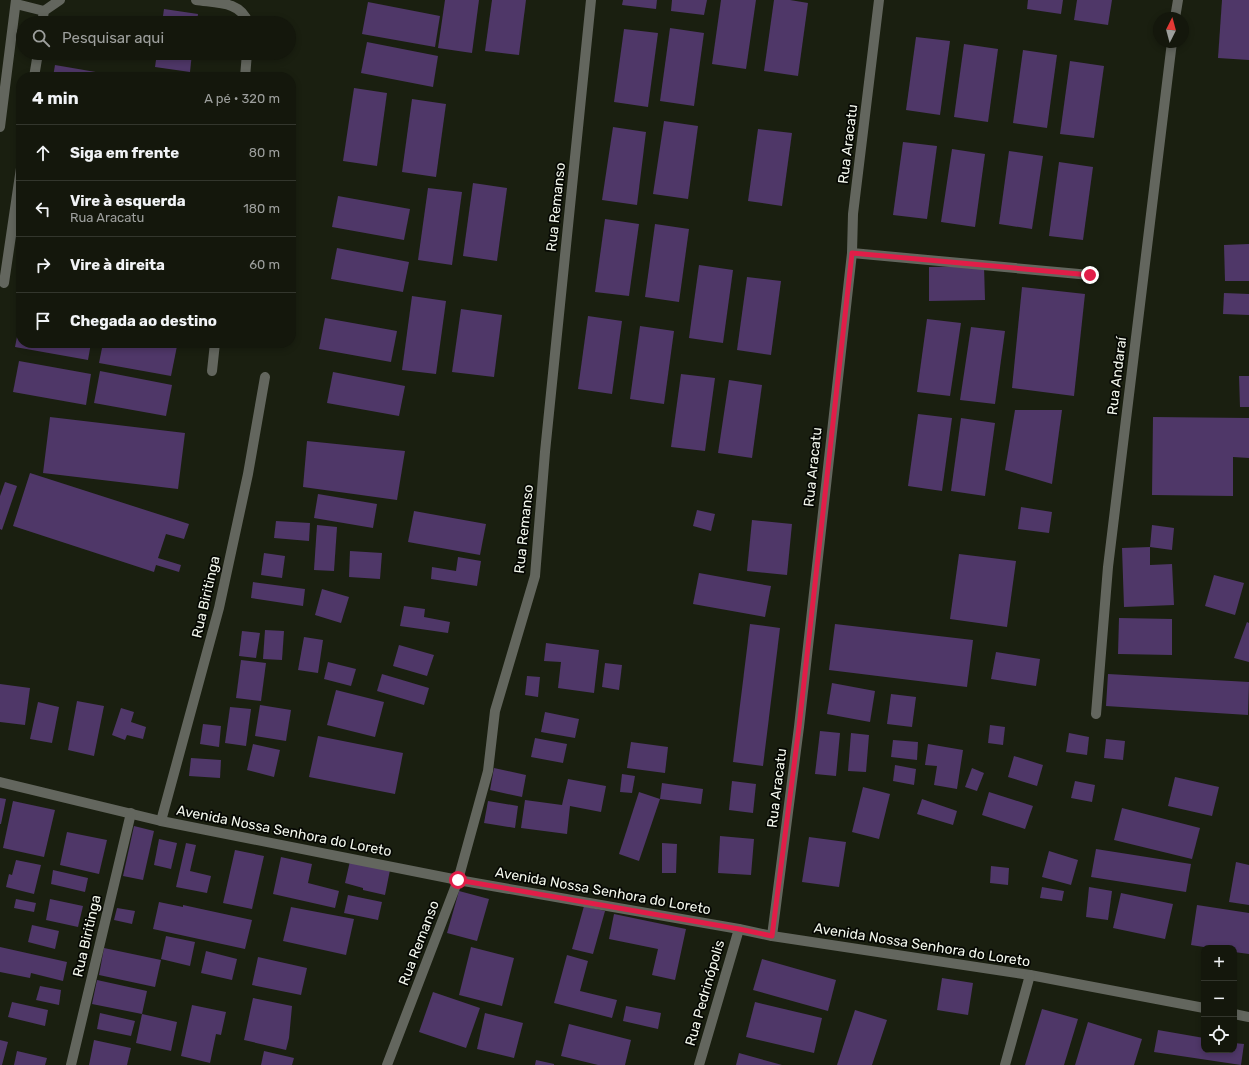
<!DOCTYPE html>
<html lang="pt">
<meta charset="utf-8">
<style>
body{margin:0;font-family:Rubik,sans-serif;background:#21241a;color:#f1f3f6}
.controls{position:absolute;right:12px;bottom:12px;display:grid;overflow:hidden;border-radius:8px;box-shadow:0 2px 6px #0003}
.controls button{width:36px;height:36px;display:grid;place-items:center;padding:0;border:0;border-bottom:1px solid #33362d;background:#14170c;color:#f1f3f6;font:20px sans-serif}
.compass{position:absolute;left:1153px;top:12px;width:36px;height:36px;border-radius:50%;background:#14170c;box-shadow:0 2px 6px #0003;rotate:6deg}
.stop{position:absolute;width:12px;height:12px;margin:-9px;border:3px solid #e11d48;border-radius:50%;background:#fff}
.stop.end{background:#e11d48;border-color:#fff;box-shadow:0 1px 4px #0008}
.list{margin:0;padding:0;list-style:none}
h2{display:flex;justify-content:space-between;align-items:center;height:52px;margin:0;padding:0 16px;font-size:17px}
h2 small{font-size:13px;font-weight:400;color:#9d9f9d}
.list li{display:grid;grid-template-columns:26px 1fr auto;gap:12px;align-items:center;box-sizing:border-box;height:56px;padding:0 16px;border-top:1px solid #33362d}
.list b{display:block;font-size:15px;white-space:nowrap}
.list p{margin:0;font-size:13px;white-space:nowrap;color:#9d9f9d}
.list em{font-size:13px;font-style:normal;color:#9d9f9d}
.icon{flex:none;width:22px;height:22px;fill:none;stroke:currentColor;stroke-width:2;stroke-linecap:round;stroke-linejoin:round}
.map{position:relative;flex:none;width:1249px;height:1065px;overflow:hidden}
.search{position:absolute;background:#14170c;box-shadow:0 2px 6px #0003;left:16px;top:16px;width:280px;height:44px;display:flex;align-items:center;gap:10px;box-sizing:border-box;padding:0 14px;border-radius:22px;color:#9d9f9d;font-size:15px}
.panel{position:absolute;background:#14170c;box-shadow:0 2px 6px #0003;left:16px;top:72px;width:280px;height:276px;border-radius:16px}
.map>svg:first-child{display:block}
.building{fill:#4f3768}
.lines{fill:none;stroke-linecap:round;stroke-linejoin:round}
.minor{stroke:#63665e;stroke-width:10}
.route{stroke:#e11d48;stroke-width:5}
.labels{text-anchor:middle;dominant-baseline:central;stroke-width:3.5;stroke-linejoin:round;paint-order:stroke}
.street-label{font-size:14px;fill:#f3f7ed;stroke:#060803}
</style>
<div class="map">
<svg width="1249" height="1065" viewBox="0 0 1249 1065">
<rect width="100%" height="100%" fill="#1a1f10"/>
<g class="building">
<polygon points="445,0 479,0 472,53 438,48"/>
<polygon points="492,0 526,0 519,55 485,51"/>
<polygon points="623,0 657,0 656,9 622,5"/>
<polygon points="672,0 707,0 704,15 671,11"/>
<polygon points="721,0 756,0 746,69 712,64"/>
<polygon points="774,0 790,0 808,3 798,76 764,71"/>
<polygon points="1028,0 1063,0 1061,14 1027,9"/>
<polygon points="1077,0 1112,0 1108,25 1074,20"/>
<polygon points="1222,0 1249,0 1249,60 1218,58"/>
<polygon points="368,2 440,16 435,47 362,34"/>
<polygon points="164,9 198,14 197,23 162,23"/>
<polygon points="670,28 704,33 694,106 660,101"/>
<polygon points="624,29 658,33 648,107 614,102"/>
<polygon points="916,37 950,41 940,115 906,110"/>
<polygon points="367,42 438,56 433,87 361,73"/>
<polygon points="964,44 998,49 988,122 954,117"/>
<polygon points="1023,50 1057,55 1047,128 1013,123"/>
<polygon points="157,53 192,53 190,72 155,67"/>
<polygon points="1070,61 1104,66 1094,138 1060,134"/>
<polygon points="55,65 119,76 119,77 53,77"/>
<polygon points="354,88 387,93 377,166 343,161"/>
<polygon points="412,99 446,104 436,177 402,172"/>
<polygon points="664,121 698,126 688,199 653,194"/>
<polygon points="613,127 646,132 637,205 602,200"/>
<polygon points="758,129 792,133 782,206 748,201"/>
<polygon points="903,142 937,146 927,219 893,215"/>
<polygon points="952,149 985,154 975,227 941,222"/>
<polygon points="1009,151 1043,156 1032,229 999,224"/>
<polygon points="1059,162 1093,167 1083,240 1049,236"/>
<polygon points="473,183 507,188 497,261 463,256"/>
<polygon points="428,188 462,192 452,265 418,260"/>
<polygon points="338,196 410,209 404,240 332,227"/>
<polygon points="605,219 639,224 629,296 595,292"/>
<polygon points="655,224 689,229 679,302 645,297"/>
<polygon points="1249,244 1249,281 1225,281 1224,245"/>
<polygon points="337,248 409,262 403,292 331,279"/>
<polygon points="699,265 733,270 723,343 689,338"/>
<polygon points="984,266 985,300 929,301 929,267"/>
<polygon points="747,277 781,281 771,355 737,350"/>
<polygon points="1022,287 1085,294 1074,396 1012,388"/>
<polygon points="1224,293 1249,294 1249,315 1223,314"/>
<polygon points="412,296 446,301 436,374 402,370"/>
<polygon points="461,309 502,315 494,377 452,372"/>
<polygon points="588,316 622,321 612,394 578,389"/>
<polygon points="325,318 397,331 391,362 319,349"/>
<polygon points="927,319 961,323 950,396 917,392"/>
<polygon points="20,321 21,343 91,343 88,360 15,347"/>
<polygon points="640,326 674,331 664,404 630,399"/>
<polygon points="971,327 1005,331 995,404 960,400"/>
<polygon points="103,343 163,343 177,346 171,376 99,363"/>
<polygon points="19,361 91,374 86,405 13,392"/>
<polygon points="100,371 172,385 166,416 94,403"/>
<polygon points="333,372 405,386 399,416 327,403"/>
<polygon points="681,374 715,378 705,451 671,447"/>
<polygon points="1239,376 1249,376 1249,407 1240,407"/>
<polygon points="729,380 762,385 752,458 718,453"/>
<polygon points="1015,410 1062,410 1052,484 1005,470"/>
<polygon points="918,414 952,418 942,491 908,486"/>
<polygon points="50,417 185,433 178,489 43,473"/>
<polygon points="1153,417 1249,418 1249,458 1233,457 1233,496 1152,495"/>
<polygon points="961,418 995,423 985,496 951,491"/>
<polygon points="307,441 405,451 397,500 303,487"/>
<polygon points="30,473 189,524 184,539 166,534 158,558 181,565 179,572 156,565 154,572 13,526"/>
<polygon points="5,482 17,486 2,530 0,529 0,496"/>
<polygon points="318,494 377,504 373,528 314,518"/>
<polygon points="1021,507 1052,512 1049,533 1018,529"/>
<polygon points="697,510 715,514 711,531 693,526"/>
<polygon points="414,511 486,524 480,555 408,542"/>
<polygon points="752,520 792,524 787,575 747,571"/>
<polygon points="276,521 310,523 309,541 274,538"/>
<polygon points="317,525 337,527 334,571 314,570"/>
<polygon points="1152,525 1174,528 1172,550 1150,547"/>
<polygon points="1150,547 1150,565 1172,564 1174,605 1124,607 1122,548"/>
<polygon points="350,551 382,553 380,579 349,577"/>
<polygon points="264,553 285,556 282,578 261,575"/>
<polygon points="959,554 1016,561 1007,627 950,619"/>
<polygon points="458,557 481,561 477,586 431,579 432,567 456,571"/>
<polygon points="699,573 771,586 765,617 693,604"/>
<polygon points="1214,575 1244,583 1235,615 1205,606"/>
<polygon points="253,582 305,589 303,606 251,598"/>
<polygon points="322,589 349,597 341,623 315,615"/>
<polygon points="404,606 425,609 424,617 450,622 448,633 400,626"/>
<polygon points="1119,618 1172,619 1172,655 1118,654"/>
<polygon points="1247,622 1249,623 1249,662 1234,658"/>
<polygon points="750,624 780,628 763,766 733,762"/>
<polygon points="835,624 973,640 967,687 829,670"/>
<polygon points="265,630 284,631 282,660 263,659"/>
<polygon points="242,631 260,633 256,658 239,656"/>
<polygon points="304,637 323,640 318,673 298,670"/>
<polygon points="546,643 599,650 594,693 558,688 561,662 544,661"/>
<polygon points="399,645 434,655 427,676 393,666"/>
<polygon points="996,652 1040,659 1036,686 991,679"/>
<polygon points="241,660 266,663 261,701 236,698"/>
<polygon points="328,662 356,669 351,686 324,679"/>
<polygon points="605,663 622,665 619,690 602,687"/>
<polygon points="382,674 429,688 424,705 377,691"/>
<polygon points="1108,674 1249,682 1248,715 1106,706"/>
<polygon points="527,676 540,677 538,697 525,695"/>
<polygon points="832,683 875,691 870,722 827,714"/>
<polygon points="0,684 30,688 25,725 0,722"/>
<polygon points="336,690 384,702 375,737 327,725"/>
<polygon points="891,694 916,697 912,727 887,724"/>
<polygon points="77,701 104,706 94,756 68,750"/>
<polygon points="38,702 59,707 52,743 30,739"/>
<polygon points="260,705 291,710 286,741 255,736"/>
<polygon points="230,707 251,709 246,746 225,743"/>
<polygon points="121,708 134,712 131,722 146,727 143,739 127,735 125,740 112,735"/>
<polygon points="545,712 579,719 575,738 541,732"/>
<polygon points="203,724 221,726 219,747 200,744"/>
<polygon points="990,725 1005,727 1003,745 988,743"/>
<polygon points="820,731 840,733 836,776 815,774"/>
<polygon points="851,733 869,735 866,772 848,771"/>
<polygon points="1069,733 1089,737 1087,755 1066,752"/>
<polygon points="318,736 403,753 395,794 309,777"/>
<polygon points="535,738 567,744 563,763 531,757"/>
<polygon points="1106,739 1125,741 1123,760 1104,758"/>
<polygon points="893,740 918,742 917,760 891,757"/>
<polygon points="631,742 668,747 665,773 627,768"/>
<polygon points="253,744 280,750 274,777 247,770"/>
<polygon points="928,744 963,750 957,789 934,785 937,766 925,765"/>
<polygon points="1014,756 1043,765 1037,786 1008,777"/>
<polygon points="191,758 221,760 220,778 189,776"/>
<polygon points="895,765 916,769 914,785 893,781"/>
<polygon points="494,768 526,775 522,797 490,790"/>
<polygon points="972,768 984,773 977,791 965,787"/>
<polygon points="622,774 635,776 632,793 620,792"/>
<polygon points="1175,777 1219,787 1212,816 1168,806"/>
<polygon points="568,779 606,786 601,812 570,806 567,834 521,828 525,800 562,805"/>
<polygon points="732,781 756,784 753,813 729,810"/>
<polygon points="1075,781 1095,785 1092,802 1071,798"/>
<polygon points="662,783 703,789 701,804 660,799"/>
<polygon points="863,787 890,794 879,839 852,832"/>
<polygon points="639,792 660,799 639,861 619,854"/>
<polygon points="989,792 1033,806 1025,829 982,815"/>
<polygon points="0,798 6,799 1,824 0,824"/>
<polygon points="922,799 957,811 953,825 917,814"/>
<polygon points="13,801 55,810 44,857 3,848"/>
<polygon points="488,801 518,806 515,828 484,823"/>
<polygon points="1122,808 1200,828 1192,859 1114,840"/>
<polygon points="134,826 154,831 143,880 123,876"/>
<polygon points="67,832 107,840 99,874 60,865"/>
<polygon points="720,836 754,839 751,875 718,873"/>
<polygon points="809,837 846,842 839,887 802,882"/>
<polygon points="159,839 177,843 171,869 154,865"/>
<polygon points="186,843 196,845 190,871 211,876 207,893 176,887"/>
<polygon points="662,843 677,844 676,873 662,873"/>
<polygon points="1096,849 1191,864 1186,892 1091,877"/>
<polygon points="235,850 264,856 252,909 223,903"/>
<polygon points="1049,851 1078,860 1071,885 1042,877"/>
<polygon points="281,857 312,864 308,883 339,891 335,908 273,894"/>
<polygon points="16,860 41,865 34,894 6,887 9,874 12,875"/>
<polygon points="350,861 390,870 385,895 363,890 363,888 345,883"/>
<polygon points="1236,862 1249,865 1249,905 1229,902"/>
<polygon points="991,866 1009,868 1008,885 990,883"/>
<polygon points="53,870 88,878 85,892 51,884"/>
<polygon points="1042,887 1064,891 1062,901 1040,898"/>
<polygon points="1089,887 1112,891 1108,920 1086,917"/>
<polygon points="459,891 489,899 477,941 447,933"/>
<polygon points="1121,893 1173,904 1165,939 1113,928"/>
<polygon points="348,895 382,902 378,920 344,913"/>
<polygon points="16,899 36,903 34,912 14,908"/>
<polygon points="50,899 83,906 78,927 46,920"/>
<polygon points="159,902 183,907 183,905 252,920 245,949 153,929"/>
<polygon points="1197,905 1249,913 1249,954 1234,952 1234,948 1210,948 1191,945"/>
<polygon points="584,906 605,911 593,954 572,949"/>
<polygon points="291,907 354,919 346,955 283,941"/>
<polygon points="117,908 135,911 132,924 114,920"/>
<polygon points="614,914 686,929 675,980 652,975 658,949 609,939"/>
<polygon points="32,925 59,931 55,949 28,942"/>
<polygon points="166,936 195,942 190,966 161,959"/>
<polygon points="0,947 67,962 63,981 31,973 30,978 0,972"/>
<polygon points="471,947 514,958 502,1006 459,995"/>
<polygon points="104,948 161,960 155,987 99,975"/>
<polygon points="206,951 237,959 232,980 201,973"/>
<polygon points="567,955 588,961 580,991 617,1000 612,1018 554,1003"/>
<polygon points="258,957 307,968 301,995 252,985"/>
<polygon points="762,959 836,980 828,1011 753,990"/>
<polygon points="942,978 973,983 968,1015 937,1010"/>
<polygon points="97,980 147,991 142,1014 177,1022 171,1051 136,1043 142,1014 92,1004"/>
<polygon points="40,986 61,990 59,1005 36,1000"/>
<polygon points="433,992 480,1008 466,1048 419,1032"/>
<polygon points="253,998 292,1006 289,1038 286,1050 244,1040"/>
<polygon points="12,1002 48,1010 45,1026 8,1017"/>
<polygon points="755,1002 822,1018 814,1053 746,1037"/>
<polygon points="192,1005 226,1012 221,1035 216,1034 210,1063 181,1056"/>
<polygon points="626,1006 661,1013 658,1029 623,1021"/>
<polygon points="1042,1009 1078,1019 1064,1065 1025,1065"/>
<polygon points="855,1010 887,1020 872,1065 837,1065"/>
<polygon points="100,1013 135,1021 131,1036 97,1029"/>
<polygon points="485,1013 523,1023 514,1058 477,1049"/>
<polygon points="1088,1022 1142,1039 1134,1065 1075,1065"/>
<polygon points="569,1024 631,1040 625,1065 598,1065 561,1056"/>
<polygon points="1158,1030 1204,1038 1204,1050 1234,1050 1234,1043 1244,1044 1241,1065 1154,1052"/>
<polygon points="0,1040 8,1042 2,1065 0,1065"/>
<polygon points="94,1040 131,1048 127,1065 89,1065"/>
<polygon points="17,1051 47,1058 45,1065 14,1065"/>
<polygon points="264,1051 294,1058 292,1065 261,1065"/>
<polygon points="739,1053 782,1065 736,1065"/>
<polygon points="536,1060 554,1064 554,1065 535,1065"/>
</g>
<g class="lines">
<g class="minor">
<path d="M 196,0 C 216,3 241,1 248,23"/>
<polyline points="16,4 44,11"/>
<polyline points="1175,18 1178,0"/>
<polyline points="42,23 44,11 60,0"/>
<polyline points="34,77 38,53"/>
<polyline points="245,77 247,53"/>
<polyline points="0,127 16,0"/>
<polyline points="852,253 1090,275"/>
<polyline points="4,283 21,168"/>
<polyline points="212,371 215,343"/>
<polyline points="1096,714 1108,567 1172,42"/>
<polyline points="0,782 161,821 458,880 739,929 772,936 1030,975 1204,1008"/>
<polyline points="161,821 219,608 248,474 265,377"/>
<polyline points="772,936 799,727 852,253 853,214 879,0"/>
<polyline points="1234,1014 1249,1017"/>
<polyline points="71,1065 131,813"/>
<polyline points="387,1065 458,880 488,771 495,711 535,576 545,452 591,0"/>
<polyline points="699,1065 739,929"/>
<polyline points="1005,1065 1030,975"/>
</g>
</g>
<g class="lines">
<polyline class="route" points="458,880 739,929 772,936 799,727 852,253 1090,275"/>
</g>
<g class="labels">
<g class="street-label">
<text transform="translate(848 144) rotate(-83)">Rua Aracatu</text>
<text transform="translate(556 207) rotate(-84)">Rua Remanso</text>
<text transform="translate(1117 376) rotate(-83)">Rua Andaraí</text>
<text transform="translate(813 467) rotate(-84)">Rua Aracatu</text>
<text transform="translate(524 529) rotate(-84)">Rua Remanso</text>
<text transform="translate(206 597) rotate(-77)">Rua Biritinga</text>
<text transform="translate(777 788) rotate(-83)">Rua Aracatu</text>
<text transform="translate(284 831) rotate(11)">Avenida Nossa Senhora do Loreto</text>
<text transform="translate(603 891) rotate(10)">Avenida Nossa Senhora do Loreto</text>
<text transform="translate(87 936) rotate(-77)">Rua Biritinga</text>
<text transform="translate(419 943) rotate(-69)">Rua Remanso</text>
<text transform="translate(922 945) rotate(9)">Avenida Nossa Senhora do Loreto</text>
<text transform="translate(705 993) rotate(-74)">Rua Pedrinópolis</text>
</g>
</g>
</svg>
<div class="controls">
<button>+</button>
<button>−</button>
<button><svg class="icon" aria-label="locate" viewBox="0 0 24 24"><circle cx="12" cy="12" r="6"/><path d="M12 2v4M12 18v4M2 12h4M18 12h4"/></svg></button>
</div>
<svg class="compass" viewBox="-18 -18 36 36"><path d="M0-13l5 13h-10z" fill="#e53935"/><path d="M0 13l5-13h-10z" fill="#9d9f9d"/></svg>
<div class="stop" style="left:458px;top:880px"></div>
<div class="stop end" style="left:1090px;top:275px"></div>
<div class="search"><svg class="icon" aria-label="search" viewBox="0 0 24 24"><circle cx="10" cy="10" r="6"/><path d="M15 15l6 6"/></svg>Pesquisar aqui</div>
<section class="panel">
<h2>4 min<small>A pé · 320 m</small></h2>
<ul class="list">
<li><svg class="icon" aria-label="ahead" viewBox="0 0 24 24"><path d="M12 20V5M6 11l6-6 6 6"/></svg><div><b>Siga em frente</b></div><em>80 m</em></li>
<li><svg class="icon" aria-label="left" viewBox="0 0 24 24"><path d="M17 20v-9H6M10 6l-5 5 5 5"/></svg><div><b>Vire à esquerda</b><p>Rua Aracatu</p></div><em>180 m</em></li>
<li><svg class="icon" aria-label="right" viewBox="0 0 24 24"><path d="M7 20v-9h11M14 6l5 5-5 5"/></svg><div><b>Vire à direita</b></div><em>60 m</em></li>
<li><svg class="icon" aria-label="arrive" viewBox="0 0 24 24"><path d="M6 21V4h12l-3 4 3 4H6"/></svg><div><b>Chegada ao destino</b></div></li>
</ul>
</section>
</div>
